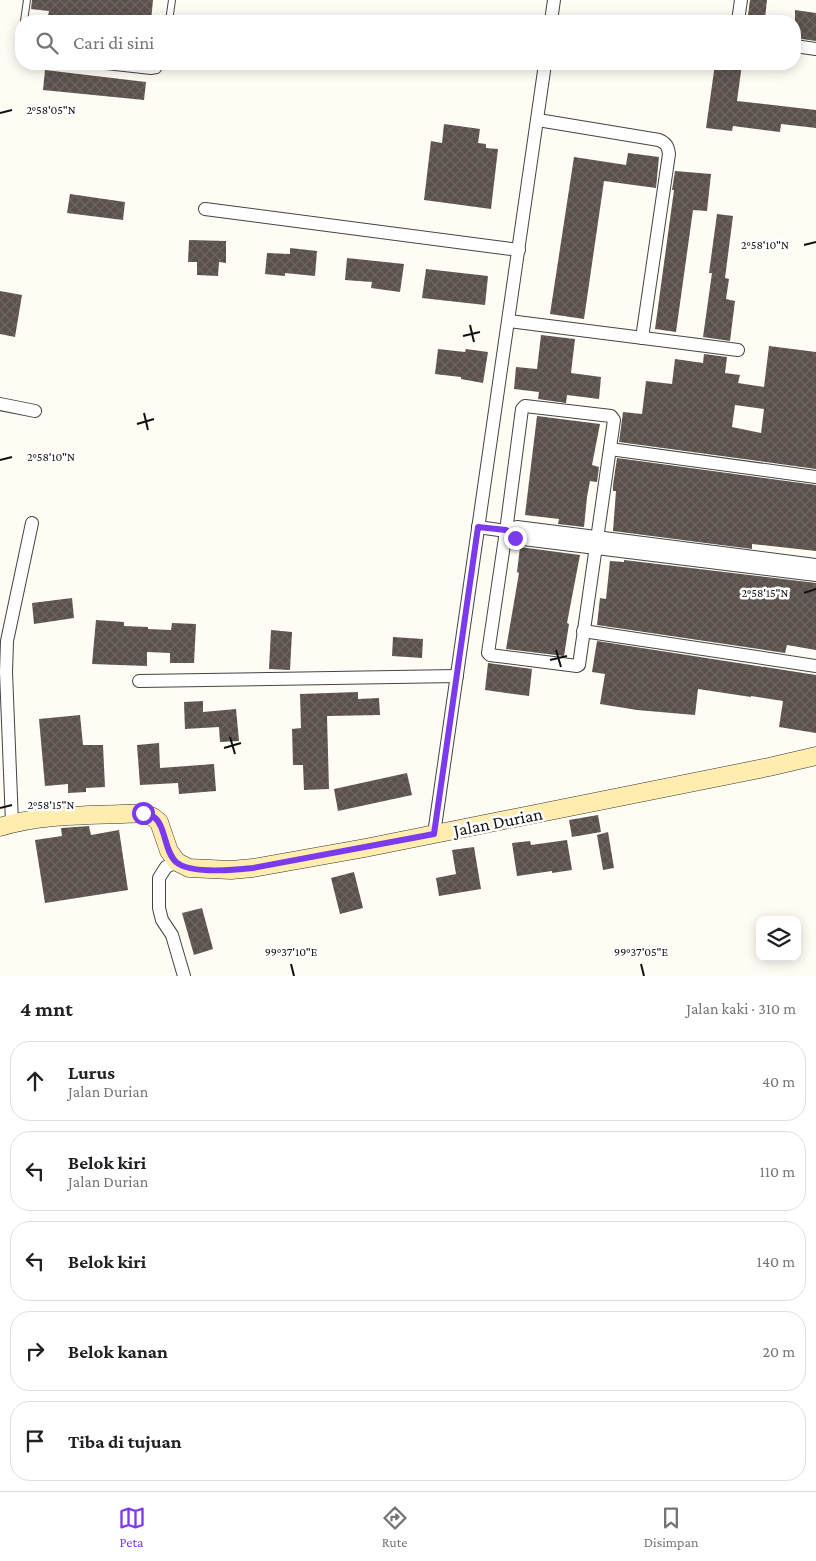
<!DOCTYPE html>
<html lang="id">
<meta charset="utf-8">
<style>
body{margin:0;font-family:"Crimson Pro",serif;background:#f2f2f2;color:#202124}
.controls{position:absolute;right:15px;bottom:15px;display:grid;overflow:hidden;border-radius:10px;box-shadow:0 2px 12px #0003}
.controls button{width:45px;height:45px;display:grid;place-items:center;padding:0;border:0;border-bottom:1px solid #e0e0e0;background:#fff;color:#202124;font:25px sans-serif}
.stop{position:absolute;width:15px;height:15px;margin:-11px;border:4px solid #7c3aed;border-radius:50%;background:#fff}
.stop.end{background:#7c3aed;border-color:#fff;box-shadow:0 1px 5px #0008}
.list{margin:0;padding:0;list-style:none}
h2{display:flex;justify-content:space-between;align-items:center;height:65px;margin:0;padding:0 20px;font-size:21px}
h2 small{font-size:16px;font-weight:400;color:#757577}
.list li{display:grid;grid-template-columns:32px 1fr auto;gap:15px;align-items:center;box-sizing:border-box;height:80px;margin:0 10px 10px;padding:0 10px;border:1px solid #e0e0e0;border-radius:20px}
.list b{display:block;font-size:19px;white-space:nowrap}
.list p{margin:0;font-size:16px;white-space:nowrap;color:#757577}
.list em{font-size:16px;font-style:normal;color:#757577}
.icon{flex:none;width:28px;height:28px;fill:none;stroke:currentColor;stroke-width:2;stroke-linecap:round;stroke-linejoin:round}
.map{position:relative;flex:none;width:816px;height:976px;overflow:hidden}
.search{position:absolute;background:#fff;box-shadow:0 2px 12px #0003;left:15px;right:15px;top:15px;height:55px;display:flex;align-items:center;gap:12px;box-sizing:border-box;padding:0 18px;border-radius:20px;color:#757577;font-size:19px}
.sheet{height:515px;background:#fff}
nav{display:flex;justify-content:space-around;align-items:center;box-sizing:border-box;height:70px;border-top:1px solid #e0e0e0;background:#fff;font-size:14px;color:#757577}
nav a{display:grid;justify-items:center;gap:2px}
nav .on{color:#7c3aed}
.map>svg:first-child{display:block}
.building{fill:url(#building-cross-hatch);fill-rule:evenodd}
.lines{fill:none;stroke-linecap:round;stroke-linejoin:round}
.lane-casing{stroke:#444;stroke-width:8}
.street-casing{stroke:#444;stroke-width:14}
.secondary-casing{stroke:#333;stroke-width:19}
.lane{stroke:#fff;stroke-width:6}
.street{stroke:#fff;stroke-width:12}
.secondary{stroke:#ffedaf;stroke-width:18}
.route{stroke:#7c3aed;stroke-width:6}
.ticks{fill:none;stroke:#111;stroke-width:2}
.labels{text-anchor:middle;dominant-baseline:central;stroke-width:5;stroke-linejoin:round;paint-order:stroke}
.street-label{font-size:18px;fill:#111;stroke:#fff}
.ticks-label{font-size:12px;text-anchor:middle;fill:#111;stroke:#fff;stroke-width:5;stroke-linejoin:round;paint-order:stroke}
</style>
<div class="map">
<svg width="816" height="976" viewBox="0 0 816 976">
<defs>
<pattern id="building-cross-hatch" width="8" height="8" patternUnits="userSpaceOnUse" patternTransform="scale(1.25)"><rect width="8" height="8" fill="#5a504c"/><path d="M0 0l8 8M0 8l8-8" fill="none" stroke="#6d6562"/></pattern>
</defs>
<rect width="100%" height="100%" fill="#fffcf4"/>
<g class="building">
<polygon points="32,0 153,0 151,21 47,21 49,11 31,9"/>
<polygon points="750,0 767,0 765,18 748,15"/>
<polygon points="795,10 816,13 816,41 795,38"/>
<polygon points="715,64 742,64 737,101 816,110 816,128 781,124 780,132 733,126 732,131 706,128"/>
<polygon points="45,70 146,82 144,100 43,90"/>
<polygon points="444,124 480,129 478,143 486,144 486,148 498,149 491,209 424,200 431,141 442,143"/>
<polygon points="628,153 659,157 656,188 604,181 584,319 550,314 574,157 626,165"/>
<polygon points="675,171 711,174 707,211 693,210 676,332 655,329 674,190 672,190"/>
<polygon points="70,194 125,202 123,220 67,213"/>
<polygon points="717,214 733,216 725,278 729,279 726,299 735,301 730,341 703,337 712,273 709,273"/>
<polygon points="189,240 226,241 226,263 219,262 218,276 197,275 197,262 188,262"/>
<polygon points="290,248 317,251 315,276 285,273 285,276 265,274 267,253 290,254"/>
<polygon points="347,258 404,264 400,292 371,288 372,282 345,280"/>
<polygon points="426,269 488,276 485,305 422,298"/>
<polygon points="0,291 22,295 15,337 0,334"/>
<polygon points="541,335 575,339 571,373 601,377 599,399 567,395 566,403 538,399 539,392 514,389 516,367 537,369"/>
<path d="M 769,346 L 816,352 L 816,469 L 619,442 L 623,412 L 642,414 L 646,381 L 672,384 L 675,359 L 703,363 L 704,354 L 727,357 L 725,373 L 740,375 L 738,383 L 764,387 ZM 735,405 L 764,409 L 761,433 L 732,427 Z"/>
<polygon points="438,349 465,352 466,349 488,352 483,383 461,379 461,377 435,374"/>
<polygon points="537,416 600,424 592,465 599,467 597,482 590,481 587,497 584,527 558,524 559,519 525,515"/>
<polygon points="617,458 816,485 816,551 752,544 752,549 613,531 616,491 613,491 613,485"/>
<polygon points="520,547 580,555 567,623 569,624 564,656 506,649 519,573 517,572"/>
<polygon points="624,560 816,583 816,650 787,645 785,653 597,625 600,598 606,599 610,561 624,562"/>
<polygon points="72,598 74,618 34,624 32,603"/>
<polygon points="96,620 124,622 124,626 148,627 148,629 171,630 172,623 196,624 194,663 170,663 170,653 147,652 147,666 92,664"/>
<polygon points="271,630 292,632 290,670 269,669"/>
<polygon points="393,637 423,639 422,658 392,656"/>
<polygon points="597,641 816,675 816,733 779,727 783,701 751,696 751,697 698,689 695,715 637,710 600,704 605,674 592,672"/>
<polygon points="488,663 532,669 529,696 485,690"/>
<polygon points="358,692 358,699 379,698 380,715 327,716 329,789 304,790 303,765 293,765 292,729 301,728 300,694"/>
<polygon points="203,701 203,712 236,709 239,741 220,742 219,727 185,729 184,702"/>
<polygon points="80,715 83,745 103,745 105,787 86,788 86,792 68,793 68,784 45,786 39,719"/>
<polygon points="159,743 160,768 214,764 216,791 179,794 178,783 140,785 137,745"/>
<polygon points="407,773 412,795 338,811 334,789"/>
<polygon points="598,815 601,832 572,837 569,820"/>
<polygon points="89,826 91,835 119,830 128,890 45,903 35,840 62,836 61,828"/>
<polygon points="608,832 614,868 603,870 597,835"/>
<polygon points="567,840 572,870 552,873 552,871 517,876 512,843 530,841 531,845"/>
<polygon points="474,847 481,889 439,896 436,878 456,874 452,850"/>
<polygon points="354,872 363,908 340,914 331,878"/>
<polygon points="202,908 213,949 194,955 182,913"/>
</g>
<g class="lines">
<defs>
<g id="lane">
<polyline points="24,21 27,0"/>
<polyline points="169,21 172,0"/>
<polyline points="88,64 151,71 157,70 162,64"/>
</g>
<g id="street">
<polyline points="551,21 554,0"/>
<polyline points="738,21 741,0"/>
<polyline points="795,46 816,49"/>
<path d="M 538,120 L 659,140 C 666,143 668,146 669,154 L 642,338"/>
<polyline points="205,209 519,250"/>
<polyline points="509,321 738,350"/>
<polyline points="0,404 35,411"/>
<polygon points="525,406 611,416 614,420 579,665 577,666 490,655 488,653 506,531 522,409"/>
<polyline points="610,449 816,477"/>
<polyline points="478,527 506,531 517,527 816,565"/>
<polyline points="506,531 515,538 816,575"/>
<polyline points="583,631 816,666"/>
<polyline points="139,681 457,676"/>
<polyline points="12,823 6,672 7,641 32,523"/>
<polyline points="434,834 545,64"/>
<polyline points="177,862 166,867 159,878 159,908 162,920 172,935 184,976"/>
</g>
<path id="secondary" d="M 0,827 C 45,813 96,816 143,813 L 153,817 L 159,822 L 169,851 L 177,862 L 189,868 L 231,870 L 253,868 L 365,848 L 769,767 L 816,756"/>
</defs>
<use href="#lane" class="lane-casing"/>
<use href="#street" class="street-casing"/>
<use href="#secondary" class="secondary-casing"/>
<use href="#lane" class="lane"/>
<use href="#street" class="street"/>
<use href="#secondary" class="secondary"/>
</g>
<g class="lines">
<path class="route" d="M 143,813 C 146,814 151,815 154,817 C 166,826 164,851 176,862 C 190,874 235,870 253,868 L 434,834 L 478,527 L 506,530 L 515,538"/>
</g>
<path class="ticks" d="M 0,113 L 12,110M 804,245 L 816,242M 470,325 L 474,342M 463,336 L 480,332M 144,413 L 148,430M 137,424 L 154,419M 0,460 L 12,457M 804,593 L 816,589M 556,650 L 561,667M 550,660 L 567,656M 230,737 L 235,754M 224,748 L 241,743M 0,808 L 12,805M 291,964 L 294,976M 641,964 L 644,976"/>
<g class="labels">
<g class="street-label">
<text transform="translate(498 822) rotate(-11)">Jalan Durian</text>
</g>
</g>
<g class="ticks-label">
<text x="51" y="114">2°58'05"N</text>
<text x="765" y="249">2°58'10"N</text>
<text x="51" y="461">2°58'10"N</text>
<text x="765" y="597">2°58'15"N</text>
<text x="51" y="809">2°58'15"N</text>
<text x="291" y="956">99°37'10"E</text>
<text x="641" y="956">99°37'05"E</text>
</g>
</svg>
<div class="controls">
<button><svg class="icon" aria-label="layers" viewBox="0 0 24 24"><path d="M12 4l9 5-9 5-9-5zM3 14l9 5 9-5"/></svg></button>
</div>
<div class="stop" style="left:143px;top:813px"></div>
<div class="stop end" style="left:515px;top:538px"></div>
<div class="search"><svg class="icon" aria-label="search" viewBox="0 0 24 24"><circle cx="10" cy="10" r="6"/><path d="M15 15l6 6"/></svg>Cari di sini</div>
</div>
<section class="sheet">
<h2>4 mnt<small>Jalan kaki · 310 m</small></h2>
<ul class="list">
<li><svg class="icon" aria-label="ahead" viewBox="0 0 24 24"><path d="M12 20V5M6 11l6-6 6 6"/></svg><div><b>Lurus</b><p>Jalan Durian</p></div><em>40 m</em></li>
<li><svg class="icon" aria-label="left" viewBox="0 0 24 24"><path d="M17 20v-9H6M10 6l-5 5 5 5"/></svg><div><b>Belok kiri</b><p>Jalan Durian</p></div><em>110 m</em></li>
<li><svg class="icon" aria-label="left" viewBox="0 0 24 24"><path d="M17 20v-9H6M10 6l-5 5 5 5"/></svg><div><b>Belok kiri</b></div><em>140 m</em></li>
<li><svg class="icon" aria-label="right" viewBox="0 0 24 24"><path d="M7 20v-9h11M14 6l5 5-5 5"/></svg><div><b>Belok kanan</b></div><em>20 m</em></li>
<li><svg class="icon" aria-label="arrive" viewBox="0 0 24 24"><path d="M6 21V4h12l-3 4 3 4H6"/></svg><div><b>Tiba di tujuan</b></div></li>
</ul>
</section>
<nav>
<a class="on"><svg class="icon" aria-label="map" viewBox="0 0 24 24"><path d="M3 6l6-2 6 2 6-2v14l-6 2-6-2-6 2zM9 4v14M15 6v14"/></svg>Peta</a>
<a><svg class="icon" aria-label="directions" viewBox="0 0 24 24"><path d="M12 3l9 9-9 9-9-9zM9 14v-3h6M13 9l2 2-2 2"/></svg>Rute</a>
<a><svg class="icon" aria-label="saved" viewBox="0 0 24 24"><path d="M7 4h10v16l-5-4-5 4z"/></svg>Disimpan</a>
</nav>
